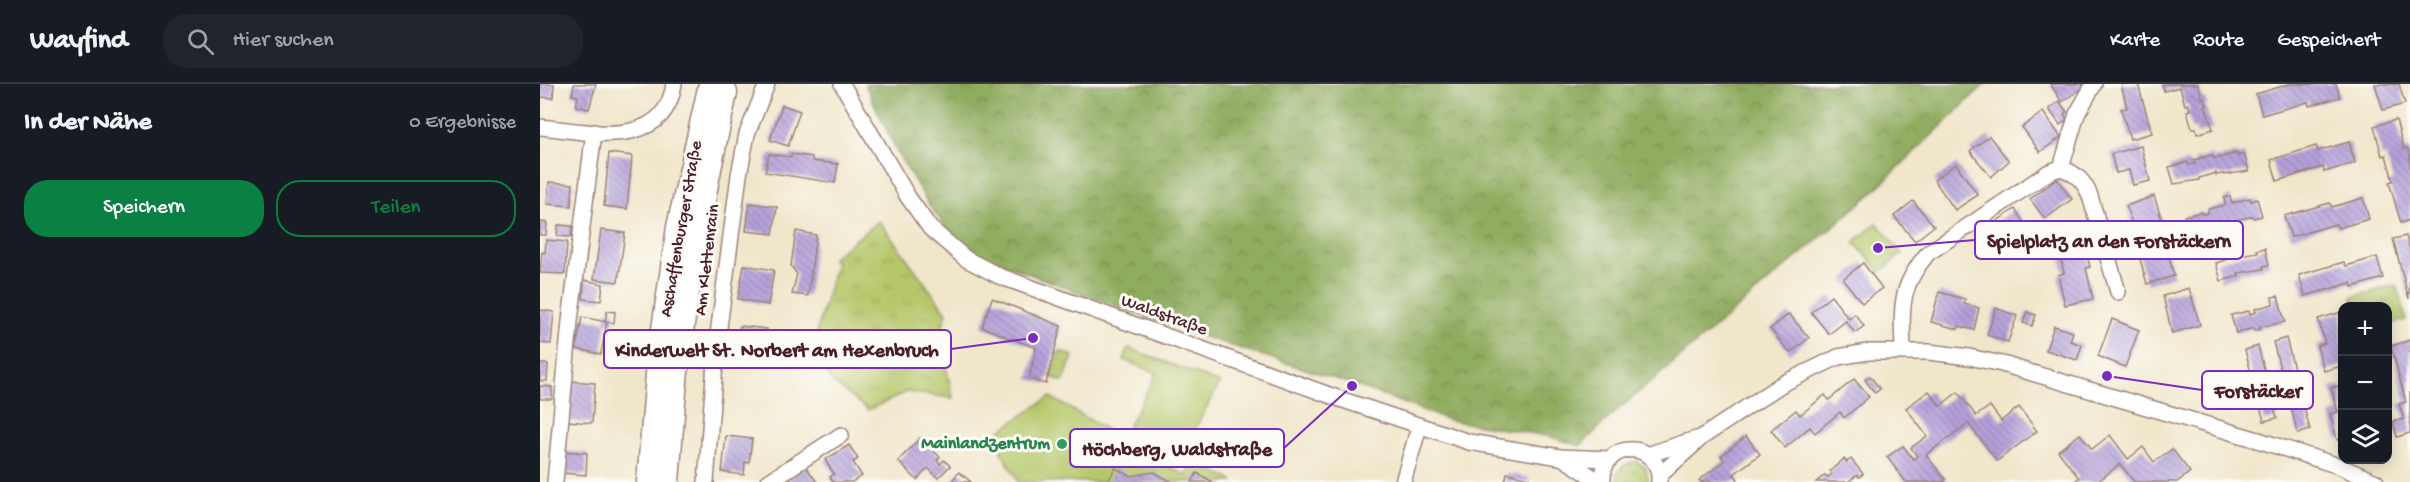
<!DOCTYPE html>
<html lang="de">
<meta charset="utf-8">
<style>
body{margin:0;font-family:"Gochi Hand",sans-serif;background:#20242c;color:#f1f3f6}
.controls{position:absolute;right:18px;bottom:18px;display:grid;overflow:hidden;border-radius:12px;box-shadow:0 3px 15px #0003}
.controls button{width:54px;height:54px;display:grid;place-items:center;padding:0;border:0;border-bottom:2px solid #363941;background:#171b24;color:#f1f3f6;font:30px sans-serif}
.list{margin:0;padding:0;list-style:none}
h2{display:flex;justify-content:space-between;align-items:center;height:78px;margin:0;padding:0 24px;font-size:26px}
h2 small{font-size:20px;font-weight:400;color:#9ea1a6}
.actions{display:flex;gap:12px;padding:18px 24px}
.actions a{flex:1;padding:14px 0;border:2px solid #0b8043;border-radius:24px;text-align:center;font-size:21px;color:#0b8043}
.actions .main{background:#0b8043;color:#fff}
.icon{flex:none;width:33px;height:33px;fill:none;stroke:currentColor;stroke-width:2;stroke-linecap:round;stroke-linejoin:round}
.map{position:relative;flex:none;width:1870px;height:398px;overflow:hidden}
header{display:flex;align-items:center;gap:36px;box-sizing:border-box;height:84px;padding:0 30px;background:#171b24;border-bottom:2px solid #363941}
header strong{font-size:28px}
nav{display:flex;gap:33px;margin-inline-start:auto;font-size:21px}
.search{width:420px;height:54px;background:#20242c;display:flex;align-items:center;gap:15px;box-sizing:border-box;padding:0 21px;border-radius:24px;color:#9ea1a6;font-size:22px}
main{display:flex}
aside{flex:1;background:#171b24}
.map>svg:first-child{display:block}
.grass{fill:url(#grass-dots);stroke:#80734a;stroke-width:1.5}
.forest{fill:url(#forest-crowns);stroke:#6d6644;stroke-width:1.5}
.park{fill:url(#park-tufts);stroke:#80734a;stroke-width:1.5}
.garden{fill:#b6c76a;stroke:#80734a;stroke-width:1.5}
.building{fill:url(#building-back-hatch)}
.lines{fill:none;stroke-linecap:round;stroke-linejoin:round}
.street-casing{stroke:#9d827a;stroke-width:18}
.primary-casing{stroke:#9d827a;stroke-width:27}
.street{stroke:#fff;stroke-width:15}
.primary{stroke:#fff;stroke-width:24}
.leisure-dot{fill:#2e9e5b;stroke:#fdfcf7;stroke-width:2}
.labels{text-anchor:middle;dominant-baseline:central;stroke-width:6;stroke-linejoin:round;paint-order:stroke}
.street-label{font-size:18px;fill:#4a1f2b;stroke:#fdfcf7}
.leisure-label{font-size:18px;font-weight:bold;fill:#27864d;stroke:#fdfcf7;text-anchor:end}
.leader{fill:none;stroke:#7b2cbf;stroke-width:2}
.callout-dot{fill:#7b2cbf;stroke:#fdfcf7;stroke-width:2}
.callout{fill:#fdfcf7;stroke:#7b2cbf;stroke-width:2}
.callout-label{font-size:20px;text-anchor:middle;font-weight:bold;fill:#4a1f2b}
</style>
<header>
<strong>Wayfind</strong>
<div class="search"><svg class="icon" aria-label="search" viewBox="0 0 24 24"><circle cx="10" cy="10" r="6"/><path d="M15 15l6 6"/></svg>Hier suchen</div>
<nav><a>Karte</a><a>Route</a><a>Gespeichert</a></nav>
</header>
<main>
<aside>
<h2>In der Nähe<small>0 Ergebnisse</small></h2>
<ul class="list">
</ul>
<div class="actions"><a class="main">Speichern</a><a>Teilen</a></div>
</aside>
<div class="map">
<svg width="1870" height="398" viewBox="0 0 1870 398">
<defs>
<pattern id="grass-dots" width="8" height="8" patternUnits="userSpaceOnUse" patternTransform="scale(1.5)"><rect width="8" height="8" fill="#b6c76a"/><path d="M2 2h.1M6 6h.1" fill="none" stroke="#9eaa5c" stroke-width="1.8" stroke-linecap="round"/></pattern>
<pattern id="forest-crowns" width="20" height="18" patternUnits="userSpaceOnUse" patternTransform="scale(1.5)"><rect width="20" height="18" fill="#90ac5e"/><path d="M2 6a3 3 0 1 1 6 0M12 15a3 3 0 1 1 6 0" fill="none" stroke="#788b4e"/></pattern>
<pattern id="park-tufts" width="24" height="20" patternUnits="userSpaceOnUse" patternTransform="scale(1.5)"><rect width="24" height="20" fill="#b6c76a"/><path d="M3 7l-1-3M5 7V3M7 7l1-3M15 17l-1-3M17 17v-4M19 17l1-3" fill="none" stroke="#9eaa5c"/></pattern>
<pattern id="building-back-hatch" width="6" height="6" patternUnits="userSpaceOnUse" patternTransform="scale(1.5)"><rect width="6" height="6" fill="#b4a1da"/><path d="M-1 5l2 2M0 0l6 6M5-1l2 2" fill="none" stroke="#9483b1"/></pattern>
</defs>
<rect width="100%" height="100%" fill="#fdfcf7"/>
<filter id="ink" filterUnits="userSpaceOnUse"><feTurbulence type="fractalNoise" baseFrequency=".0167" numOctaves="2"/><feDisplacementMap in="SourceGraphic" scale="12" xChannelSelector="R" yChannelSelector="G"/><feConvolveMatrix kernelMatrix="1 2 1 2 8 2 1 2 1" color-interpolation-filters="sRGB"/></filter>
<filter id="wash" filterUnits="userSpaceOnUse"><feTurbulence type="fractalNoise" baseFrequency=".008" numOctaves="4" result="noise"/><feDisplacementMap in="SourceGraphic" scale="24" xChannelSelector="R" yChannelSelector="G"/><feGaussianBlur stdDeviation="1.35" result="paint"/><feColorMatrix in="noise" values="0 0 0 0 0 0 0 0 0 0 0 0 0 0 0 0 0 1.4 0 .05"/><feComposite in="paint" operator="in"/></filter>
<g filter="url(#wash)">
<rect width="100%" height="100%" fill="#f0e6ca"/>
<path class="grass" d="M 1092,378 L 1097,378 L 1106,384 L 1108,398 L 1078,398 C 1076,387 1082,381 1092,378 Z"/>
<polygon class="forest" points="325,0 1445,0 1331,110 1072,331 1040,362 1008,352 909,336 812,300 636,244 441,172 407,145 390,122 357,68"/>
<g class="park">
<polygon points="339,137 407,229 399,251 413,314 367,308 328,326 290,296 277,247 296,179 292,174"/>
<polygon points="1337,139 1362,170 1340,188 1314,158"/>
<polygon points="1857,201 1866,236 1848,241 1848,222 1815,222 1812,213"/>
<polygon points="520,267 533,272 523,298 510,292"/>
</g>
<g class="garden">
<polygon points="588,264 680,299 636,379 584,350 617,289 584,276"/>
<polygon points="510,313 646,392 654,377 695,398 477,398 476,393 452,352"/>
</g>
<g id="blocks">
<g class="building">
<polygon points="0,0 14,0 13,14 0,13"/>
<polygon points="34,0 56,0 49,25 36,22 38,12 32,11"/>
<polygon points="1510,0 1542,0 1544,3 1522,18"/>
<polygon points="1581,0 1598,0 1612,49 1590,55 1581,25 1587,24"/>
<polygon points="1622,0 1658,0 1663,15 1665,14 1667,21 1665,22 1673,45 1657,50 1656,44 1652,45 1647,27 1650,26 1648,20 1645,21 1640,3 1624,7"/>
<polygon points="1749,0 1796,0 1800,13 1769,22 1768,18 1722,31 1716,10"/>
<polygon points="1835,0 1859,0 1865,20 1843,26"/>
<polygon points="1519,17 1527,28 1524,30 1527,35 1520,41 1509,25"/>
<polygon points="242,21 260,27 248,62 230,56"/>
<polygon points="1503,28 1521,53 1500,68 1482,43"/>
<polygon points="1856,36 1864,65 1868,64 1870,70 1870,136 1861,139 1849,98 1853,97 1846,71 1842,72 1834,42"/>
<polygon points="1449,52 1469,77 1451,93 1430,67"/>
<polygon points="1809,58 1815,79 1784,88 1783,83 1737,97 1731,76 1776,62 1778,67"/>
<polygon points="1601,62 1610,97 1593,101 1589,86 1576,89 1571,70"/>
<polygon points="69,69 92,72 87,125 64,122"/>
<polygon points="1697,69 1698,72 1704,70 1709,87 1684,91 1683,90 1676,91 1676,89 1659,94 1659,96 1634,100 1629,83 1648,78 1649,81 1655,80 1654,76 1672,71 1673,74 1679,74"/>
<polygon points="229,70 251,73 251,70 272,73 272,77 298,80 295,99 225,88"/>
<polygon points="1416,80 1438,111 1415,126 1394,96"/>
<polygon points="1517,95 1532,115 1505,135 1490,115"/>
<polygon points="9,98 33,100 31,122 7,120"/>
<polygon points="1614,112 1623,139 1595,148 1586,122"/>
<polygon points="1690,112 1692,119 1710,114 1711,117 1717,115 1722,132 1714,134 1713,132 1696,136 1697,139 1690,140 1689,138 1672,142 1672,145 1648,149 1644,132 1662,128 1662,130 1668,129 1668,125 1685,121 1684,114"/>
<polygon points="1823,114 1829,135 1798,144 1796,140 1751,153 1744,132 1790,119 1792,123"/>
<polygon points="1373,117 1394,142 1375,157 1354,132"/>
<polygon points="210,119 237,123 233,150 206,147"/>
<polygon points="1475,125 1485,140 1461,157 1451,141"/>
<polygon points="0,138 7,139 6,151 0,151"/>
<polygon points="18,141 32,142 31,153 17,152"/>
<polygon points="61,146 85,149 78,198 54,195"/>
<polygon points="256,147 276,151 268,212 252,210 257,190 251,182"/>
<polygon points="1542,151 1550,183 1546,184 1553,215 1525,221 1518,191 1524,189 1517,156"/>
<polygon points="1866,152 1870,166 1869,215 1853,155"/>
<polygon points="6,156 27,158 25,190 0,189 2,168 5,169"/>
<polygon points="1626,161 1634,192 1607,200 1598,168"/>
<polygon points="1725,164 1729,181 1723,182 1724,185 1698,189 1699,192 1681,197 1676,179 1700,171 1718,168 1717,166"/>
<polygon points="1837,173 1843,194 1812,203 1811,199 1765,212 1759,191 1804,178 1806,182"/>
<polygon points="1323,179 1342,204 1322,219 1303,195"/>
<polygon points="204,181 234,186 228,221 198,215"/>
<polygon points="44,196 63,200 61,217 43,215"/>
<polygon points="1649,204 1660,241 1632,249 1623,212"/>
<polygon points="1399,208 1425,215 1424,220 1439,224 1434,246 1419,242 1418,245 1391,238"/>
<polygon points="1291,212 1309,235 1315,230 1324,242 1315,249 1306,237 1289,250 1271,228"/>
<polygon points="1738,212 1745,238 1720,243 1720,245 1714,247 1714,244 1696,249 1691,231 1709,227 1710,230 1716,228 1715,225 1733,220 1732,213"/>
<polygon points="452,214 521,242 506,300 489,295 496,264 442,243"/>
<polygon points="1456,224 1477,232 1468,258 1447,251"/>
<polygon points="0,226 14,228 11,260 0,259"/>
<polygon points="67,227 75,228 74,239 65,237"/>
<polygon points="1487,228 1496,231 1492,242 1483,239"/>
<polygon points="1802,228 1802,282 1784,287 1777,262 1785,259 1778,235"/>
<polygon points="1249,230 1269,254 1250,269 1230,245"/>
<polygon points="42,233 67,238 61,270 36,265"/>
<polygon points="1572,235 1599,246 1585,283 1558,272"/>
<polygon points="200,242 227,245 223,272 197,268"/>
<polygon points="1514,242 1533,248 1530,257 1542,261 1537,276 1506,266"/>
<polygon points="1746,254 1770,346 1758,350 1733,258"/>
<polygon points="1870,256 1870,349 1857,353 1853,338 1864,335 1859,320 1866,318 1851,262"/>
<polygon points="1718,262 1737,334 1724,337 1705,266"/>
<polygon points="0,280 8,280 7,297 0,297"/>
<polygon points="1330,292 1340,305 1335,309 1325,296"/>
<polygon points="1314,295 1329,313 1304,334 1300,328 1275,349 1270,343 1245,364 1231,346 1256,326 1260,331 1285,311 1289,316"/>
<polygon points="30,297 55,299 52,339 27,337"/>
<polygon points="1802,301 1802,354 1797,356 1790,330 1798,328 1791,304"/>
<polygon points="0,302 12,303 12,315 0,315"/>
<polygon points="1389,307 1400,322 1418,308 1436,332 1450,322 1461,337 1479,323 1497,347 1457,377 1428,339 1386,371 1406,396 1403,398 1366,398 1347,373 1363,362 1373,375 1377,372 1371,364 1387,352 1366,324"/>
<polygon points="1540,350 1552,365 1570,351 1588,375 1603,363 1614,378 1632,365 1650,388 1637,398 1594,398 1580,380 1557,398 1533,398 1539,394 1518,367"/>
<polygon points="186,352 212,355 209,379 205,378 204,391 182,388"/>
<polygon points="1206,352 1220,370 1194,390 1198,395 1195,398 1161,398 1159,396 1184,377 1181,372"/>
<polygon points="380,354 400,373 397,376 400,380 404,376 410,382 398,394 388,384 377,396 358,377"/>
<polygon points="309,361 318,375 313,378 322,392 312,398 293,398 290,393 294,390 285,376"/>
<polygon points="23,367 47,369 46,391 22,389"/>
<polygon points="1304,375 1307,378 1311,375 1323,390 1319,393 1317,391 1308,398 1276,398 1285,391 1288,393 1292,390 1290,387"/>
<polygon points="266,383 277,398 246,398"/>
<polygon points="575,384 591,392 614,388 632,398 568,398"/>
<polygon points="419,388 431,398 411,398"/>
<polygon points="657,389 673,398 652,398"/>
<polygon points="967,389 989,394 988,398 965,398"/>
</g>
</g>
</g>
<g filter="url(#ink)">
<use href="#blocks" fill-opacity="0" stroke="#9d827a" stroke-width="1.5"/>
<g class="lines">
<defs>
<g id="street">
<polyline points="302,0 368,113 390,144 426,175 459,192 803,316 929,358 1020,373 1070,375"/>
<path d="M 0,43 C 48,47 124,68 134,0"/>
<polyline points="1521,84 1537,30 1554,0"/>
<path d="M 1363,267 C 1362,223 1358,205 1388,169 L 1509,88 L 1521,84 C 1537,90 1544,97 1550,112 L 1578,208"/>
<polyline points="1107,371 1156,355"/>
<polyline points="1023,374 1060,398"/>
<polyline points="1120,391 1162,353 1242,300 1298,273 1328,268 1389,268 1429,273 1462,280 1718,356 1799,382 1836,398"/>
<polyline points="15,398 30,237 54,48"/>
<polyline points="166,398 176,266 199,91 207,50 227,0"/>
<polyline points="228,398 301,351"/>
<polyline points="863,398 879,343"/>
<path d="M 1063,398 C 1060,355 1122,355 1119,398"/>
</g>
<g id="primary">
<polyline points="109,398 119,279 139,143 171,0"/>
<path d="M 127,398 C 130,359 132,319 137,279 C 148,188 165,99 185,9"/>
</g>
</defs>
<use href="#street" class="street-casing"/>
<use href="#primary" class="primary-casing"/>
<use href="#street" class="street"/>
<use href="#primary" class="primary"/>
</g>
</g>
<circle class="leisure-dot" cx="522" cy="360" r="6"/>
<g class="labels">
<g class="street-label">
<text transform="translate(142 145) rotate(-80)">Aschaffenburger Straße</text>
<text transform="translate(168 176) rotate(-83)">Am Klettenrain</text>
<text transform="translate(624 232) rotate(20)">Waldstraße</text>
</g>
<g class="leisure-label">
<text x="510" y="360">Mainlandzentrum</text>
</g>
</g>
<path class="leader" d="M1338 164L1435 156M493 254L411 265M1567 292L1662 306M812 302L744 364"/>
<g class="callout-dot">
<circle cx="1338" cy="164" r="6"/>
<circle cx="493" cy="254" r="6"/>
<circle cx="1567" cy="292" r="6"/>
<circle cx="812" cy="302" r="6"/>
</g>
<g class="callout">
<rect x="1435" y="137" width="268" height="38" rx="6"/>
<rect x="64" y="246" width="347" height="38" rx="6"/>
<rect x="1662" y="287" width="111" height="38" rx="6"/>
<rect x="530" y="345" width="214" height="38" rx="6"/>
</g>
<g class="callout-label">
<text x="1569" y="163">Spielplatz an den Forstäckern</text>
<text x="237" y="272">Kinderwelt St. Norbert am Hexenbruch</text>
<text x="1718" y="313">Forstäcker</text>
<text x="637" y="371">Höchberg, Waldstraße</text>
</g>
</svg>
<div class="controls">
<button>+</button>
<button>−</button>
<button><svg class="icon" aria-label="layers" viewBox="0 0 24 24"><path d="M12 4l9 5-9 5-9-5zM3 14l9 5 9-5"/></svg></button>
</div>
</div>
</main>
